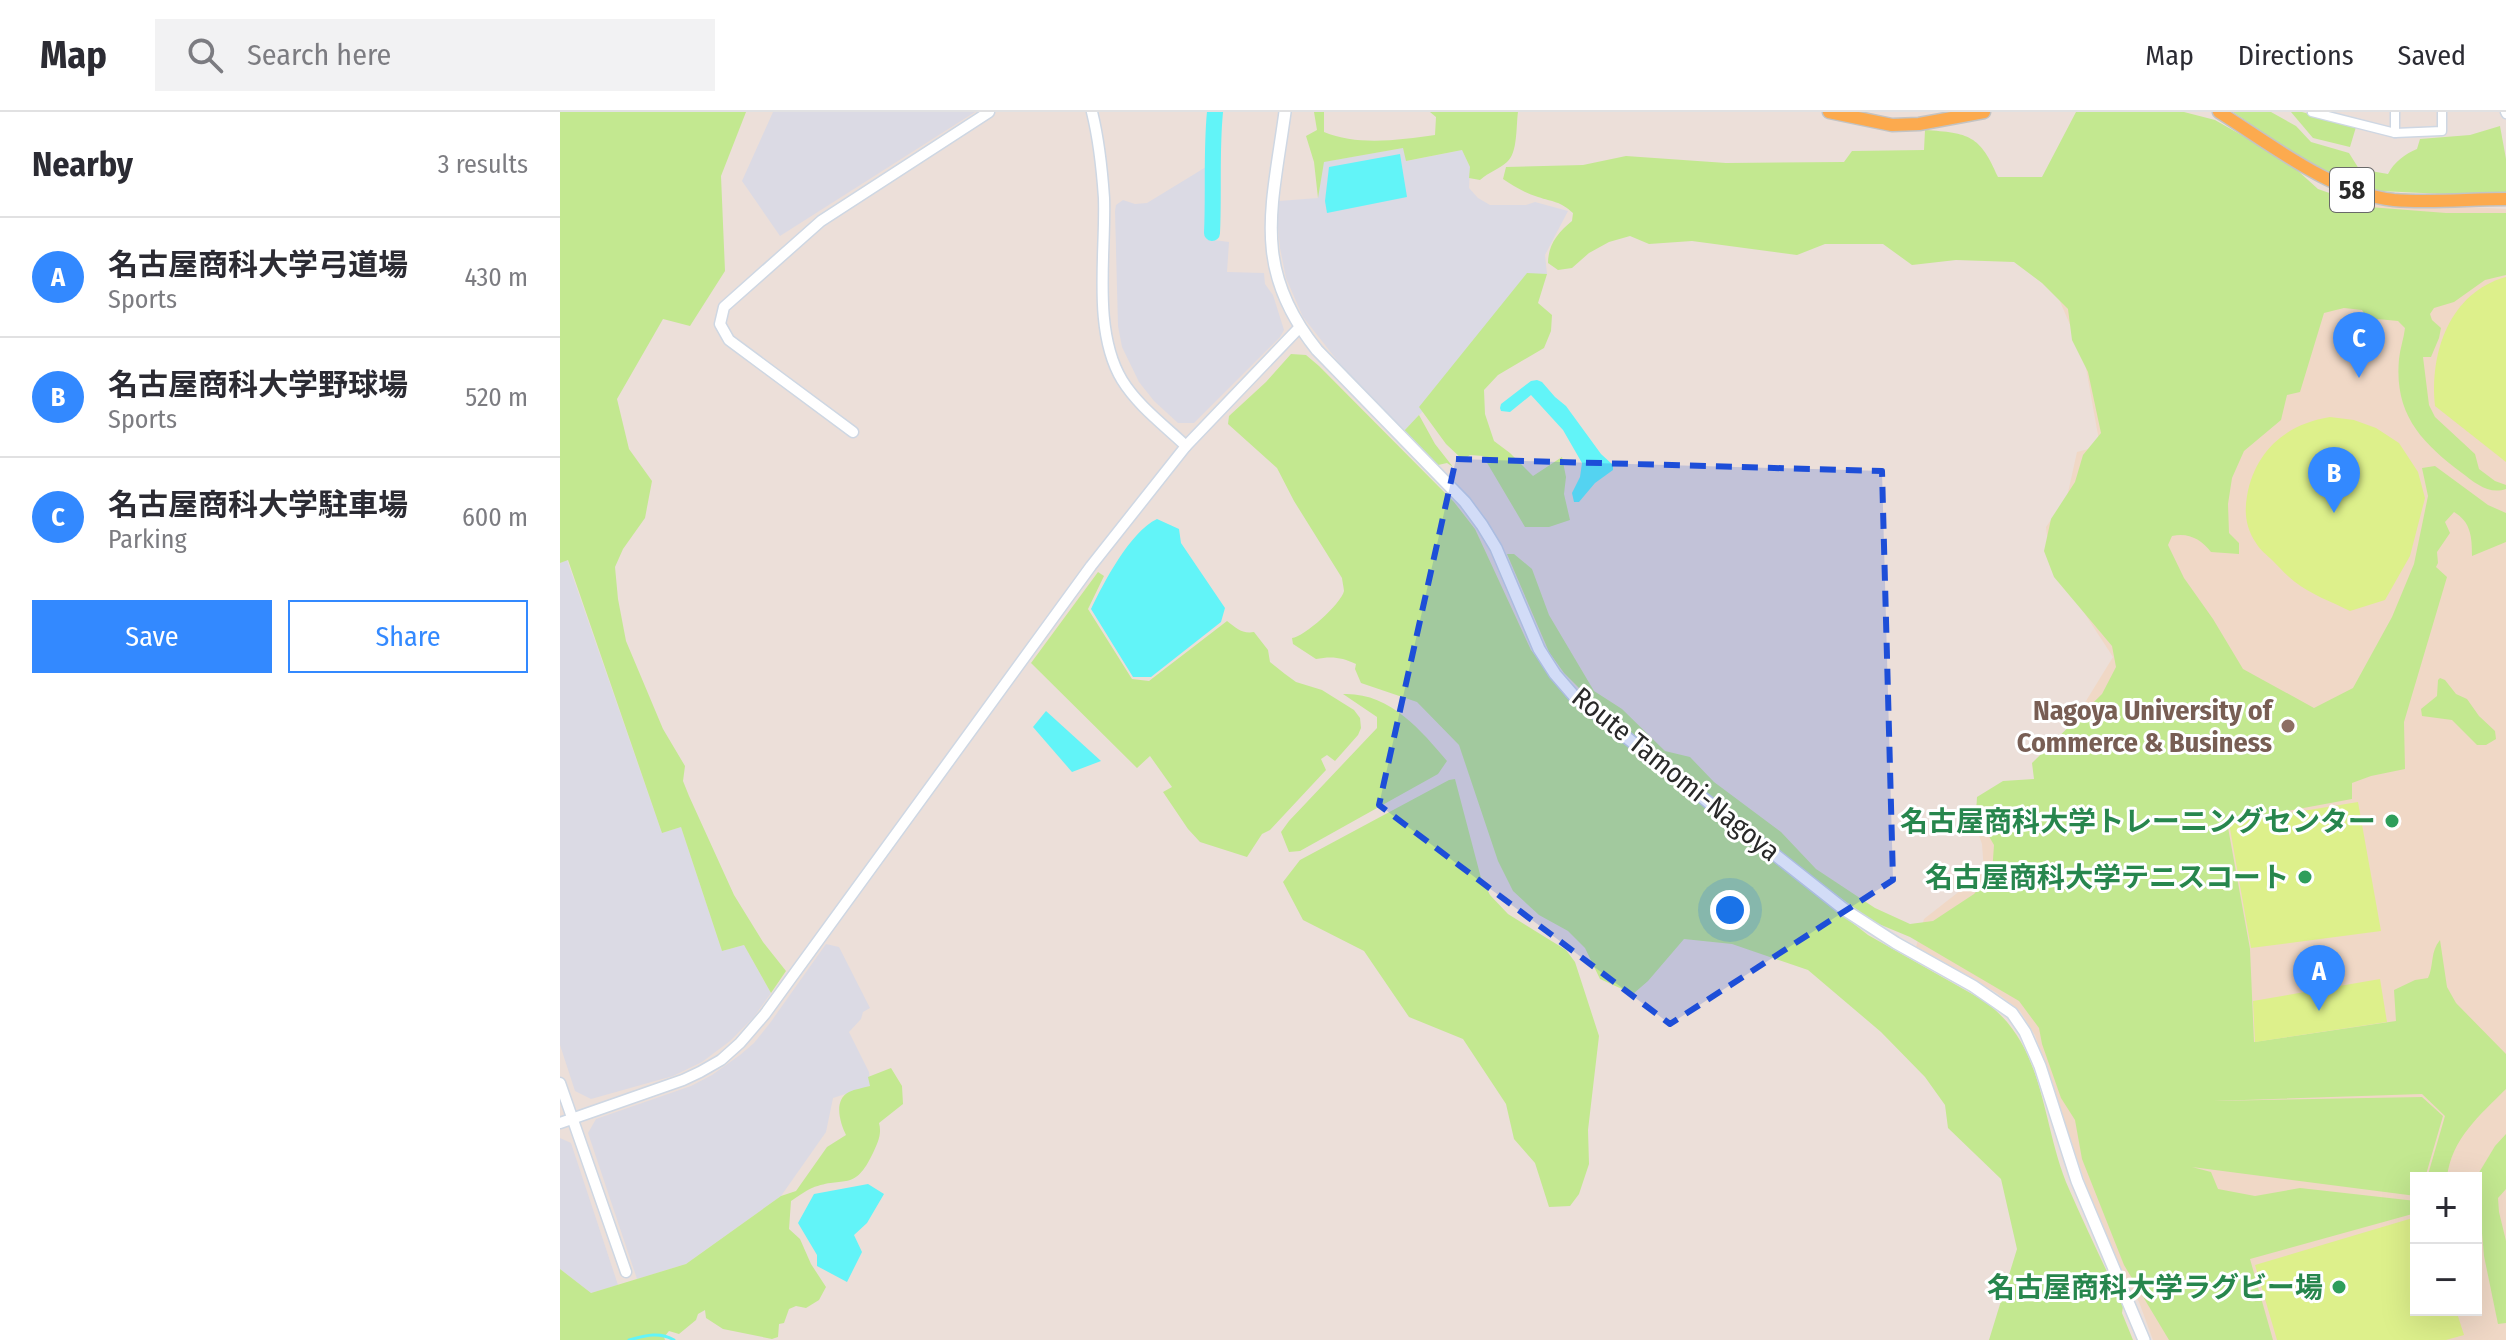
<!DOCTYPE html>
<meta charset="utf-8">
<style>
body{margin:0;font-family:"Fira Sans Condensed","Noto Sans JP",sans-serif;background:#f2f2f3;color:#2b2b33}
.controls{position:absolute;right:24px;bottom:24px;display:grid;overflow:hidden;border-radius:0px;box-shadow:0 8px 32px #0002}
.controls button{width:72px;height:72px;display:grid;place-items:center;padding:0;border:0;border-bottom:2px solid #e1e1e2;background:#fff;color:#2b2b33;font:40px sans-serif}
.you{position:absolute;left:1170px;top:798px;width:28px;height:28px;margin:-20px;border:6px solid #fff;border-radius:50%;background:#1a73e8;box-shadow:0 0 0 12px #1a73e833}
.badge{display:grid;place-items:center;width:52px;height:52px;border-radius:50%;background:#3389ff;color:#fff;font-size:26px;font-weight:700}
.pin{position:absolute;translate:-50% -66px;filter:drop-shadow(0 2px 4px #0008)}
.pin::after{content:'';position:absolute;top:42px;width:28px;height:24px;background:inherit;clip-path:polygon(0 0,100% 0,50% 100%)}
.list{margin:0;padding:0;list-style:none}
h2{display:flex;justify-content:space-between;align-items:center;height:104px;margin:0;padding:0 32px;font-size:34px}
h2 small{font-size:26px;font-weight:400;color:#7c7c81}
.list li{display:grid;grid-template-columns:52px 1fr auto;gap:24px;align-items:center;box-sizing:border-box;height:120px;padding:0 32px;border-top:2px solid #e1e1e2}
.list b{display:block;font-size:30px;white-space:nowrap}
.list p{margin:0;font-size:26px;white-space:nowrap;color:#7c7c81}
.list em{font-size:26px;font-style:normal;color:#7c7c81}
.actions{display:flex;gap:16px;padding:24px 32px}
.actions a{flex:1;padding:18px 0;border:2px solid #3389ff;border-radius:0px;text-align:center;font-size:28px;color:#3389ff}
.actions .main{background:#3389ff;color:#fff}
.icon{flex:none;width:44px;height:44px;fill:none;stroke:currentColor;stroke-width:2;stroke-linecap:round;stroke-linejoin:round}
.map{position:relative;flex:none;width:1946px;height:1228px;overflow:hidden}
header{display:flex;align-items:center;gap:48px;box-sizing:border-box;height:112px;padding:0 40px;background:#fff;border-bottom:2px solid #e1e1e2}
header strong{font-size:38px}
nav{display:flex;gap:44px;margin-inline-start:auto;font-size:28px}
.search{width:560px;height:72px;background:#f2f2f3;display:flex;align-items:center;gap:20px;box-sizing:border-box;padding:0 28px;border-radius:0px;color:#7c7c81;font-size:30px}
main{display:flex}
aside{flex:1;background:#fff}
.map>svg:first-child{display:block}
.industrial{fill:#dbdae4}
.education{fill:#f0d8c6;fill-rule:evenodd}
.green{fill:#c3e890}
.pitch{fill:#ddf08b}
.water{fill:#62f4f8}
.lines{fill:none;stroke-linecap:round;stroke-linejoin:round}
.stream{stroke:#62f4f8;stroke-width:3}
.river{stroke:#62f4f8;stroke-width:16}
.minor-casing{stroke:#ced7e3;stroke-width:11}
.tertiary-casing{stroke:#ced7e3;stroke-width:13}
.secondary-casing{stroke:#ced7e3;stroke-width:14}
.primary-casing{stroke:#c3c3c3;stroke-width:15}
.minor{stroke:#fff;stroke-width:8}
.tertiary{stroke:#fff;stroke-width:10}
.secondary{stroke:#fff;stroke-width:11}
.primary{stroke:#fcaa4e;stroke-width:12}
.marked{fill:#1d4ed8;fill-opacity:0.2;stroke:#1d4ed8;stroke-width:6;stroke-dasharray:16 10;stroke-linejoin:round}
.education-dot{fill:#8d6e63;stroke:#fff;stroke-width:3}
.leisure-dot{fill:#2e9e5b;stroke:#fff;stroke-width:3}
.labels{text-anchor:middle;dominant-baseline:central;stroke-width:6;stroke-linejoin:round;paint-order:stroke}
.shield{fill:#fff;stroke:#696969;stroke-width:2}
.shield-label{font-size:26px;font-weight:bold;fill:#292929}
.education-label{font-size:28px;font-weight:bold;fill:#785e54;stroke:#fff;text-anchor:end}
.street-label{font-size:28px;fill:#292929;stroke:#fff}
.leisure-label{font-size:28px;font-weight:bold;fill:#27864d;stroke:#fff;text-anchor:end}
</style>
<header>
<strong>Map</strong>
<div class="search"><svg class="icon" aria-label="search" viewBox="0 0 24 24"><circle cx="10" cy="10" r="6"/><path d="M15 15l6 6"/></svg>Search here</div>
<nav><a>Map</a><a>Directions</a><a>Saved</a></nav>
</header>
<main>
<aside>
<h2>Nearby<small>3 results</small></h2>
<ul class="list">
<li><span class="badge">A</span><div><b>名古屋商科大学弓道場</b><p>Sports</p></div><em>430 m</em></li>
<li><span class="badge">B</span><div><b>名古屋商科大学野球場</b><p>Sports</p></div><em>520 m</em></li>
<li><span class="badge">C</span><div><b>名古屋商科大学駐車場</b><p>Parking</p></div><em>600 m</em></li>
</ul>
<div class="actions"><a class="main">Save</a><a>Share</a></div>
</aside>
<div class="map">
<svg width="1946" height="1228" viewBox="0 0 1946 1228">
<rect width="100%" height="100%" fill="#ecdfd9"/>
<g class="industrial">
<polygon points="213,0 415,0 220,124 182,69"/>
<polygon points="843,36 847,49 902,38 910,55 909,76 918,86 930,93 966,93 975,90 1008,99 985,143 987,162 967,162 860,295 863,299 844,319 780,252 743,205 726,166 720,136 717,104 719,89 758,86 763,50"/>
<polygon points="646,55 646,127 669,130 667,160 704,161 705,172 713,183 724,218 720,225 634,311 618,311 594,289 579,270 562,235 558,214 555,99 556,93 563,88 575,92 587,91"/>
<polygon points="7,448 102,721 121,715 162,839 184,833 211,881 193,906 170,929 142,950 113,964 31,987 15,979 0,933 0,451"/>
<polygon points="266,832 279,835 310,896 303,900 301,907 289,920 309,960 310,974 273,986 266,1020 221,1084 126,1152 77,1167 28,1021 36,1007 131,974 152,963 180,943 194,931 210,911"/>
<polygon points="0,1026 11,1031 58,1173 31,1181 0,1157"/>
</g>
<path class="education" d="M 1778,81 L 1837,91 L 1946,97 L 1946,1228 L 1593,1228 L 1579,1190 L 1565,1168 L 1526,1073 L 1475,923 L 1460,899 L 1437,881 L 1356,835 L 1364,807 L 1424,760 L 1422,732 L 1410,698 L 1426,684 L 1456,703 L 1553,545 L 1525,502 L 1491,456 L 1486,415 L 1507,385 L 1517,340 L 1540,334 L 1524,245 L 1492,171 L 1470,146 ZM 1856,1066 L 1916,1066 L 1916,1198 L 1856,1198 Z"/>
<g class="green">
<polygon points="0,0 186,0 161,64 165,159 130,214 103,207 57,287 69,337 92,369 85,406 63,437 55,455 58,487 66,529 103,617 125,654 123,669 129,684 174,783 203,830 226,859 211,881 184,833 162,839 121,715 102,721 8,448 0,451"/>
<path d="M 754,0 L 764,0 L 764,20 C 797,34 840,28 875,23 L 876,5 L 870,0 L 958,0 C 956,13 958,41 947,50 C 939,57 929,60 920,68 L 909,66 L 910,55 L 902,38 L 846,49 L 843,36 L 764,50 L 758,86 L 754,50 L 746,24 L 757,18 Z"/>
<path d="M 1516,0 L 1624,0 L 1655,8 L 1727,49 L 1758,77 L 1809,95 L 1886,101 L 1946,101 L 1946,163 L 1925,168 L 1894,190 L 1874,196 L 1870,202 L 1872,208 L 1881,216 L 1879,226 L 1871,245 L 1863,245 L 1869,293 L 1875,305 L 1915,342 L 1919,357 L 1935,369 L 1946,373 L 1946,377 C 1929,383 1915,371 1902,361 C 1861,330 1834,302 1839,247 C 1840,236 1844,226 1845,216 L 1838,209 L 1807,206 L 1802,198 L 1784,196 L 1764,201 L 1740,280 L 1727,283 L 1721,308 L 1684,339 L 1672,366 L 1668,392 L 1669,421 L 1679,431 L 1679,442 L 1651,440 C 1641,427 1628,420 1612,424 L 1608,433 L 1624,466 L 1653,507 L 1683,557 L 1754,596 L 1793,576 L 1832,505 L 1854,452 L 1868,384 L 1862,356 L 1875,354 L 1928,393 L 1946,401 L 1946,430 L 1912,444 C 1912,425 1911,410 1894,400 L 1885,410 L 1890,421 L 1877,440 L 1878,451 L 1876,455 L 1887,465 L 1844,610 L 1845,657 L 1811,664 L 1792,671 L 1792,687 L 1667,710 L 1690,837 L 1694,930 L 1836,909 L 1834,878 L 1855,868 L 1868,866 C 1874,853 1870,840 1880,828 L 1887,875 L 1896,891 L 1946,942 L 1946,977 C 1920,1003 1891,1027 1887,1066 L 1867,1066 L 1885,1004 L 1862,982 L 1654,989 L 1862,985 L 1883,1004 L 1865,1066 L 1856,1066 L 1856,1084 L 1632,1055 L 1651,1060 L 1658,1077 L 1695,1084 L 1740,1076 L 1856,1089 L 1856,1101 L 1690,1147 L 1713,1228 L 1609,1228 L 1564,1153 L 1522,1047 L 1515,1008 L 1501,986 L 1482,932 L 1479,916 L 1459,889 L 1350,825 L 1314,810 L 1267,776 L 1033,590 L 1004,561 L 989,540 L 947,442 L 954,442 L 972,457 L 989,503 L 1034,579 L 1062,597 L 1105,639 L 1130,645 L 1154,670 L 1221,720 L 1256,757 L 1315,796 L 1350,812 L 1373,809 L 1414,782 L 1432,762 L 1434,733 L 1416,702 L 1417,685 L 1443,669 L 1474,667 L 1472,651 L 1542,582 L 1556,555 L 1552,534 L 1494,465 L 1484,439 L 1491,407 L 1515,370 L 1523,343 L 1541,321 L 1528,260 L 1512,228 L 1508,197 L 1482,171 L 1454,150 L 1396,148 L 1352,153 L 1323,132 L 1265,132 L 1237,143 L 1132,129 L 1089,132 L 1070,124 L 1049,130 L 1029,141 L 1012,156 L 998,158 L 988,151 C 988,133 998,120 1012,109 L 1013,101 C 1000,89 993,90 978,85 C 965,81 953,74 943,67 L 946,55 L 1023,53 L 1066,44 L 1166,51 L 1284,50 L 1292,39 L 1364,38 L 1365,18 C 1409,21 1420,23 1438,65 L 1482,65 Z"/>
<path d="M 1673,0 L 1711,0 L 1736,14 L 1751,30 L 1789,41 L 1799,57 L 1828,62 C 1834,50 1845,42 1857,37 L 1860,27 L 1910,23 L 1940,14 L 1946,47 L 1946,85 L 1821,79 C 1764,68 1719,31 1673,0 Z"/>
<polygon points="1731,0 1742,0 1796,15 1790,35 1753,26"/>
<polygon points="967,161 987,162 978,191 992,203 991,219 984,236 938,263 924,278 925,302 934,329 950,341 973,364 1002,345 1006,365 1004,382 1010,408 989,415 965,415 923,344 910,343 903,348 886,332 859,295"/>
<path d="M 731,242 L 746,243 L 759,254 L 894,390 L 915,417 L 971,538 L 998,573 L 1030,605 L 1308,823 L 1421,887 C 1487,931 1480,1011 1509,1077 C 1526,1116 1545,1155 1563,1194 L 1562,1201 L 1573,1228 L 1429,1228 L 1457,1137 L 1441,1067 L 1388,1016 L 1385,993 L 1365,965 L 1321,920 L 1248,858 L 1172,832 L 1124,827 L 1088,869 L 1073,882 L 1040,867 L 1025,836 L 1008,819 L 979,803 L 953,779 L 938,749 L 899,633 L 857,590 L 801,571 L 795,557 L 796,552 C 782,545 771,544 756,547 L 733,532 L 732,526 C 744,525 781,492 784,479 C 784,477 782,467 782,466 L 734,389 L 717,356 L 668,312 L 669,304 L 706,270 Z"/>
<polygon points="859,303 875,332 893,355 887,351 878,353 844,319"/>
<path d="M 538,460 L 544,464 L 528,497 L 572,567 L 589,569 L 667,509 C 676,516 682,522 694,520 L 708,538 L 710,550 L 725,562 L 736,570 L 762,578 L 794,598 L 800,606 L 801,616 L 798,623 L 775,649 L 767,643 L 761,647 L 766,658 L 710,718 L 702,722 L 687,745 L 640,730 L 628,717 L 603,680 L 612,675 L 590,644 L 577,656 L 471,551 Z"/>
<polygon points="1880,566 1885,568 1896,582 1907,587 1919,604 1935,619 1936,627 1926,633 1917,633 1892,608 1862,604 1861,597 1877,584 1878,568"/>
<path d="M 783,582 C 829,580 861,618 887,649 L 878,662 L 740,739 L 729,740 L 721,720 L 729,709 L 817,616 L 817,605 Z"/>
<polygon points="895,667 921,766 930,783 948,802 1006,838 1015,850 1039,924 1028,1018 1029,1052 1019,1082 1010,1094 989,1095 975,1051 954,1027 946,992 903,927 849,905 804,839 743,808 723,770 740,748 889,668"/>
<path d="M 331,956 L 342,974 L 343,992 L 319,1011 C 322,1022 318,1030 313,1041 C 294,1081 285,1063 252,1076 C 245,1079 237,1085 231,1089 L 229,1117 L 240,1127 L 251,1152 L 266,1175 L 259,1188 L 246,1196 L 236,1194 L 229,1197 L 224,1211 L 219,1212 L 218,1225 L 212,1227 L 163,1217 L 146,1206 L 145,1198 L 138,1202 L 136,1208 L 119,1222 L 109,1219 L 104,1225 L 105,1228 L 0,1228 L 0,1157 L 31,1181 L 126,1152 L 221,1084 L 236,1079 L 267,1035 L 286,1023 C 280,1011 273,988 289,980 C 295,977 303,976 310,974 L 308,965 Z"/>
<polygon points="1946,1022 1946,1077 1938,1086 1939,1100 1946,1129 1946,1211 1938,1212 1924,1144 1917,1064 1935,1034"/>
</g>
<g class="pitch">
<path d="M 1946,165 L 1946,350 L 1875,294 C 1869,241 1890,180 1946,165 Z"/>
<path d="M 1770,305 L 1794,308 L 1816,316 L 1839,331 L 1858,360 L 1865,386 L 1850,444 L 1825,488 L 1790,499 C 1772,490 1750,482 1735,470 C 1727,464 1720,456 1713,449 C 1707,443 1700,438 1696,431 C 1686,416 1684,401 1687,384 C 1695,339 1726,312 1770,305 Z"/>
<polygon points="1798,690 1821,819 1691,836 1669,711"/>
<polygon points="1820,867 1827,910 1695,930 1693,889"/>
<polygon points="1856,1105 1856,1198 1896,1198 1904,1223 1886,1228 1717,1228 1695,1153"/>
</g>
<g class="water">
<polygon points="840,42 847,85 767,101 765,89 769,55"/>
<polygon points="977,268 982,270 995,285 1006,294 1041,342 1053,353 1053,358 1035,371 1019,390 1014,390 1012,381 1020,365 1022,351 1003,318 971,283 950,300 941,299 940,296 941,292 971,269"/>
<path d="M 597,407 L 619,417 L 621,431 L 665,496 L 661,510 L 591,565 L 573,565 L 531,497 C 544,470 570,420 597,407 Z"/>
<polygon points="486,599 541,649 512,660 473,615"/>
<polygon points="308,1072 324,1082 307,1111 294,1123 302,1140 287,1170 257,1154 257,1143 238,1111 254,1082"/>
</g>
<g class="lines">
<path class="stream" d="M 69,1228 C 84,1224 99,1219 114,1228"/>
<path class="river" d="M 652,121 C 654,81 651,40 655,0"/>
<defs>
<g id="minor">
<polyline points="1752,0 1835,21 1882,19 1882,0"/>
<polyline points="1835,0 1835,21"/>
<polyline points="1945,0 1946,2"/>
</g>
<g id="tertiary">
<path d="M 532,0 C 539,28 542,57 544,86 C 546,142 532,218 562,268 C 578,294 604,313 626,334"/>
<polyline points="293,320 169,228 160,212 164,195 261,109 429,0"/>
<polyline points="0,971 66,1160"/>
<polyline points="0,1011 123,968 140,960 161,948 180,931 205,902 531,454 626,334 739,216"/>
</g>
<path id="secondary" d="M 725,0 C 712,96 691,156 757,238 L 905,390 L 922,413 L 936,436 L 979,537 L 995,562 L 1014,584 L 1285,798 L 1336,831 L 1413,874 L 1452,901 L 1465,920 L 1480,954 L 1517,1069 L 1584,1228"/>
<g id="primary">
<polyline points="1269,0 1332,13 1359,12 1424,0"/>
<path d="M 1659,0 C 1712,33 1771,81 1834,88 C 1871,91 1910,87 1946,87"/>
</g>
</defs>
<use href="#minor" class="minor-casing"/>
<use href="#tertiary" class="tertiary-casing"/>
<use href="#secondary" class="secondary-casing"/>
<use href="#primary" class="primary-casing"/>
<use href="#minor" class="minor"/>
<use href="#tertiary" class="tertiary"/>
<use href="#secondary" class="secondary"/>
<use href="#primary" class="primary"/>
</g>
<path class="marked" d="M 896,347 L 1322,359 L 1333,768 L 1110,912 L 819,693 Z"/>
<circle class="education-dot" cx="1728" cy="614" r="8"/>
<g class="leisure-dot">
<circle cx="1832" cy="709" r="8"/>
<circle cx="1745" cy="765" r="8"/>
<circle cx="1779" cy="1175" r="8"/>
</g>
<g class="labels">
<rect class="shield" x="1770" y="56" width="44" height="44" rx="6"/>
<g class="shield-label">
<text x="1792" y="78">58</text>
</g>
<g class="education-label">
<text x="1712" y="598">Nagoya University of<tspan x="1712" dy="32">Commerce &amp; Business</tspan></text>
</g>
<g class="street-label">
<text transform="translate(1116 662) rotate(39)">Route Tamomi-Nagoya</text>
</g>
<g class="leisure-label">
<text x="1816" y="709">名古屋商科大学トレーニングセンター</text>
<text x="1729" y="765">名古屋商科大学テニスコート</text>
<text x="1763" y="1175">名古屋商科大学ラグビー場</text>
</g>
</g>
</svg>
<div class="controls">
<button>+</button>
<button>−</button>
</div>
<div class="you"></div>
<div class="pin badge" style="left:1759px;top:899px">A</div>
<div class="pin badge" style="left:1774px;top:401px">B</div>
<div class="pin badge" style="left:1799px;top:266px">C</div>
</div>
</main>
